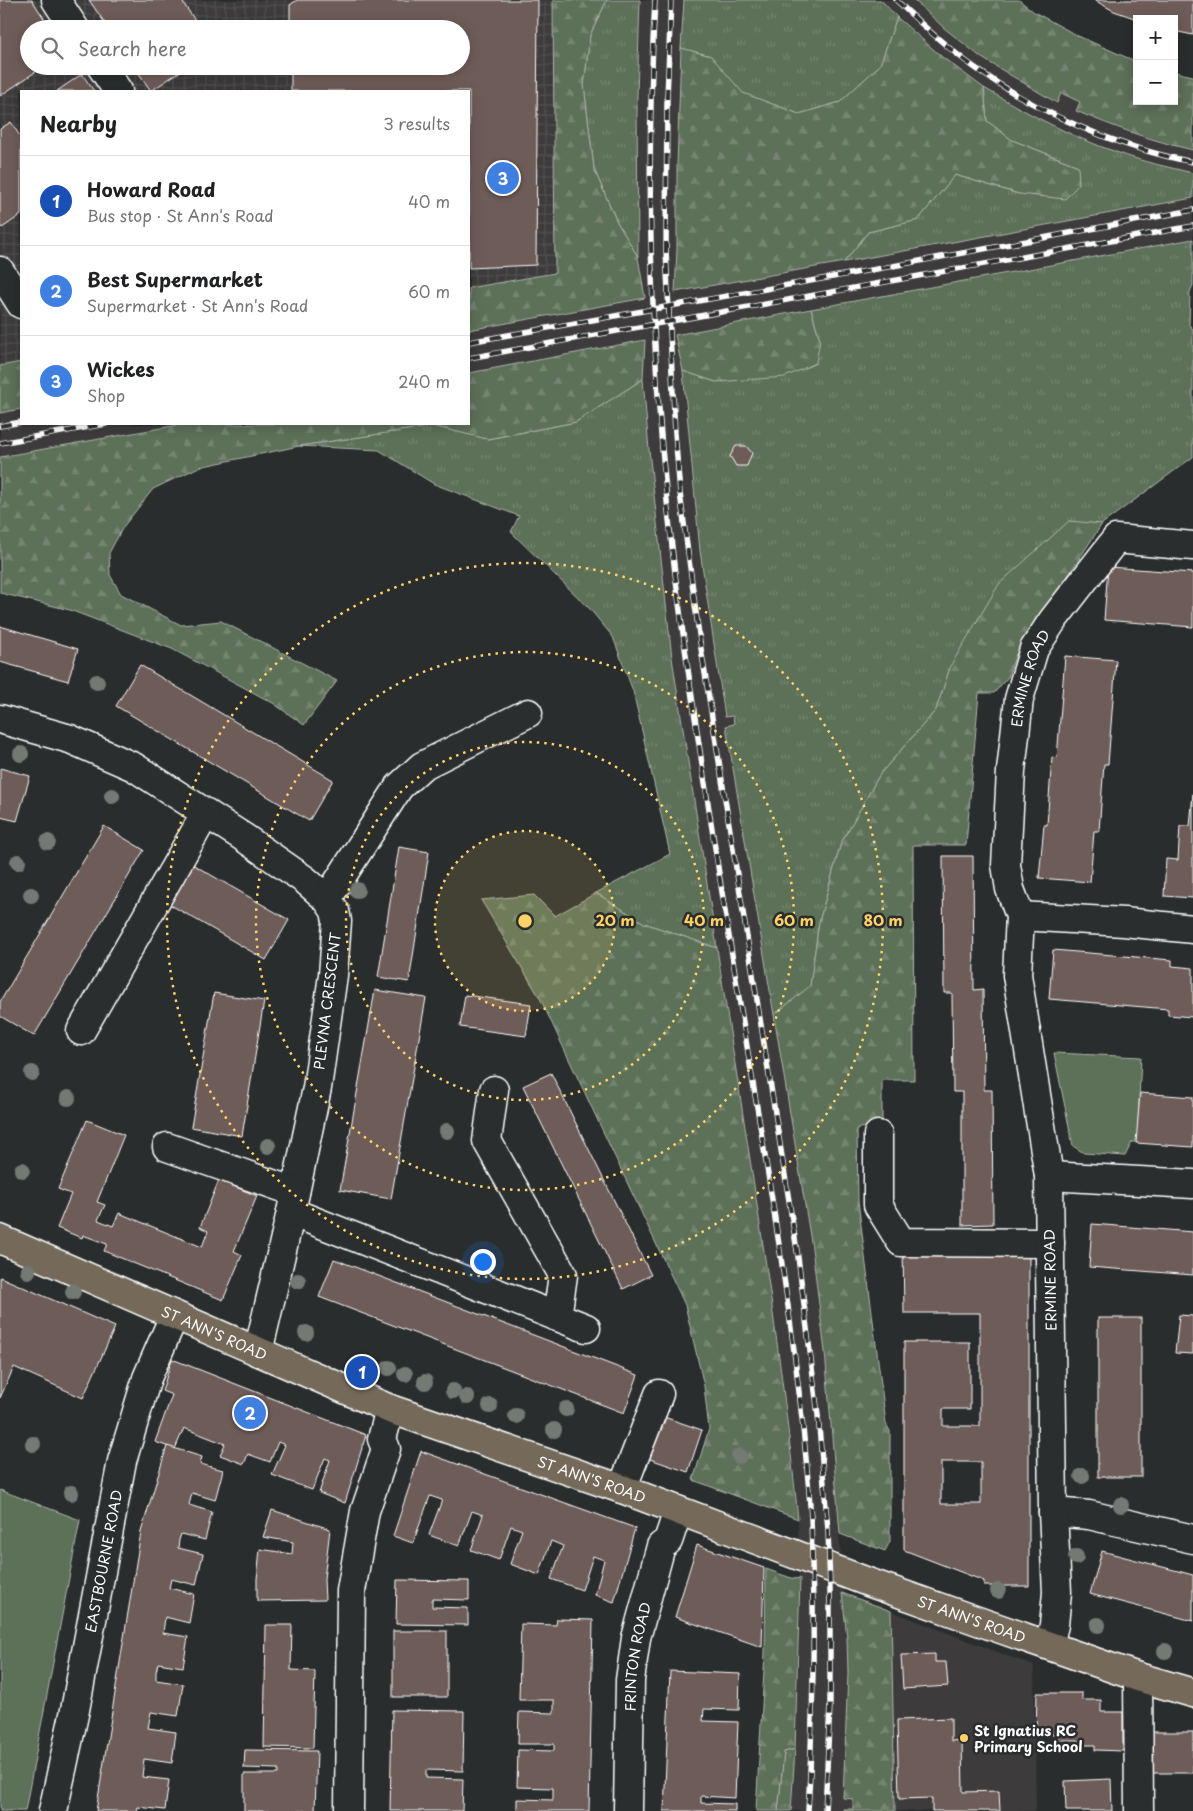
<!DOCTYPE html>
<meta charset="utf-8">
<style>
body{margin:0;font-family:"Playpen Sans",sans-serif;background:#f2f2f2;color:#202124}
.controls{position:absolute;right:15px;top:15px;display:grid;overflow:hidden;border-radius:0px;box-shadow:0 2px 12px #0003}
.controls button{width:45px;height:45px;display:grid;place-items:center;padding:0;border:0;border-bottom:1px solid #e0e0e0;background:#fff;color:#202124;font:25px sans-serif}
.you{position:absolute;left:482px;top:1261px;width:18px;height:18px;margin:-12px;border:4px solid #fff;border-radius:50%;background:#1a73e8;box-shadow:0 0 0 8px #1a73e833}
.badge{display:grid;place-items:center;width:32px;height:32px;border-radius:50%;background:#1a73e8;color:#fff;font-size:16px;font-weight:700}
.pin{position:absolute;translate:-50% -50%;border:2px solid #fff;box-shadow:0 1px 5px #0006}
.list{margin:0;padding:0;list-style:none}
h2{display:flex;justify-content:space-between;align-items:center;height:65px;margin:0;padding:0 20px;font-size:21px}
h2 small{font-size:16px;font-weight:400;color:#757577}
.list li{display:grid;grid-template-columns:32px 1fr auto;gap:15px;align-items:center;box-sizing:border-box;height:90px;padding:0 20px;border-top:1px solid #e0e0e0}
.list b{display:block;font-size:19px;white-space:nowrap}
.list p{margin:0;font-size:16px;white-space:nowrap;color:#757577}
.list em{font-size:16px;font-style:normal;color:#757577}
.icon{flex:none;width:28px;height:28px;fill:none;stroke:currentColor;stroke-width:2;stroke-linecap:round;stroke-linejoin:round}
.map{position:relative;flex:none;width:1193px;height:1811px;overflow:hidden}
.search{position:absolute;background:#fff;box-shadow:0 2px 12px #0003;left:20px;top:20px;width:450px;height:55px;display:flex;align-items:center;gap:12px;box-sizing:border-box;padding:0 18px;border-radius:28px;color:#757577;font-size:19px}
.panel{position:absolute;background:#fff;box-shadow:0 2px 12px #0003;left:20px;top:90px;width:450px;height:335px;border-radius:0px}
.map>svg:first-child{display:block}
.built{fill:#3e3b3b}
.industrial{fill:url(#industrial-grid);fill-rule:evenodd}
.grass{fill:url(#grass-tufts);stroke:#aeb7ac}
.forest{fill:url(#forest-firs);stroke:#aeb7ac}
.park{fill:#5d6f58;stroke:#aeb7ac}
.building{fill:#6e5c58;stroke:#fff;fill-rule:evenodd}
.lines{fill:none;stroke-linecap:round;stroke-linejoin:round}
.minor-casing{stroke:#fff;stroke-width:31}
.major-casing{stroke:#fff;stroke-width:31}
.minor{stroke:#2a2d2e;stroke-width:28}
.major{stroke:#746a5a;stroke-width:28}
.rail-casing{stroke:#fff;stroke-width:5.5}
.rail{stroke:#2a2d2e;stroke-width:4;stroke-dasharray:11;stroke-linecap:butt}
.tree{fill:#737973}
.ring{fill:none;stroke:#ffd166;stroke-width:2.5;stroke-dasharray:2.5 5}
.poi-dot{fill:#ffd166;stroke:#2a2d2e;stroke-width:2}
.labels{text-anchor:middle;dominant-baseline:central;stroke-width:5;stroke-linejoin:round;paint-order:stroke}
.street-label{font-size:14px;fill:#fff;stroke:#2a2d2e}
.poi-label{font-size:14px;font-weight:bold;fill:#fff;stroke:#2a2d2e;text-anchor:start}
.centre{fill:#ffd166;stroke:#2a2d2e;stroke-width:2.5}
.ring-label{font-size:15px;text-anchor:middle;font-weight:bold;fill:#ffd166;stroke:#2a2d2e;stroke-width:5;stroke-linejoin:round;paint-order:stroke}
</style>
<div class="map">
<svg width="1193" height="1811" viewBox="0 0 1193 1811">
<defs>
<pattern id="industrial-grid" width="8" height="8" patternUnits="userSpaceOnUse" patternTransform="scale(1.25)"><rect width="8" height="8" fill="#3e3b3b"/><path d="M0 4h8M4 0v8" fill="none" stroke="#514f4f"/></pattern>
<pattern id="grass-tufts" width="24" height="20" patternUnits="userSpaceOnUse" patternTransform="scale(1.25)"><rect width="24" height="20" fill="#5d6f58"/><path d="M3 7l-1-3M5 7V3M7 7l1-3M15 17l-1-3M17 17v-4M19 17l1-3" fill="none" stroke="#758571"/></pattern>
<pattern id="forest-firs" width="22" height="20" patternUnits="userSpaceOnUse" patternTransform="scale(1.25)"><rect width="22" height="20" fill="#5d6f58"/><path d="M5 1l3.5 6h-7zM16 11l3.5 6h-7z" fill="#758571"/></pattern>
</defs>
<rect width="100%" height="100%" fill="#2a2d2e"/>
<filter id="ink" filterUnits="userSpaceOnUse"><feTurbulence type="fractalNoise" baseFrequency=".02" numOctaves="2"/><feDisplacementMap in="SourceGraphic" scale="10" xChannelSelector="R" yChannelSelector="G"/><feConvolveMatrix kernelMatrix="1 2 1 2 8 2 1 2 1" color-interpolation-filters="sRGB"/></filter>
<g filter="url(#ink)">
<g class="built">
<polygon points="640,0 684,0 680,71 680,291 1193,198 1193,239 681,334 690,453 700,551 724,716 733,716 734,725 726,726 795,1136 812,1248 825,1352 847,1637 848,1673 843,1797 853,1798 853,1809 843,1809 843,1811 791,1811 799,1664 800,1578 798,1519 791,1443 760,1225 672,658 649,450 641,341 469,373 469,330 640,299 637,178"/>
<polygon points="881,0 914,0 944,28 1056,103 1061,93 1080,102 1076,111 1111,126 1160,143 1193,150 1193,173 1155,164 1118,153 1067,133 1022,110 984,88 942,57"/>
<polygon points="21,409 21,424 183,424 0,457 0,413"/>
<polygon points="891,1611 1034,1666 1036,1811 895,1811"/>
</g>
<path class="industrial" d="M 0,0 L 553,0 L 555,273 L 469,288 L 469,91 L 21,91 L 21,362 L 0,366 ZM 29,29 L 461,29 L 461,66 L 29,66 Z"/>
<g class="grass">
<polygon points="607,0 640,0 637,98 638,257 617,222 594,169 584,85 590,35"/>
<polygon points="684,0 881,0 897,17 880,65 840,102 799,114 742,93 711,56 681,48"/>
<path d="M 984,88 C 1027,113 1071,137 1119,153 C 1143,162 1168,167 1193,173 L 1193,198 L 844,262 L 868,232 L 918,220 L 955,175 L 1019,194 L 1078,166 L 1012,140 L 987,121 Z"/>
<polygon points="1193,239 1193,285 1190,292 1189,325 1193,329 1193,457 1102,524 1069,522 951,665 936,710 880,774 841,843 819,922 810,987 774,1015 726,726 734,724 733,716 725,717 700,551 683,371 716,382 820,340 811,309"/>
<polygon points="643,379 649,450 672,658 717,948 644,923 596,893 670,854 633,691 613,637 589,608 511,532 519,516 434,484 379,450 299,446 433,426 488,439 576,422"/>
<polygon points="795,1749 791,1811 778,1811 784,1752"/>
</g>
<g class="forest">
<polygon points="553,0 607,0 590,35 584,85 594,169 617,222 638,257 645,298 469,330 469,288 555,273"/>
<path d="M 914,0 L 1019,0 L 1034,12 L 1078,36 L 1137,62 L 1137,101 L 1174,101 L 1174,72 L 1193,76 L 1193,150 C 1152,141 1114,127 1076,111 L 1080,102 L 1061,93 L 1057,103 L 982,58 L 944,28 Z"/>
<polygon points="897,17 942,57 984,88 987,121 1012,140 1078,166 1079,184 1065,199 1019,194 955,175 918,220 868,232 844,262 675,292 677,249 677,166 681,48 711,56 743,93 799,114 840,102 880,65"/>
<polygon points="811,309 820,340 816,363 785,377 716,382 683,371 675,335"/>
<polygon points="645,340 643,379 576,422 487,439 433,426 299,446 199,467 153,489 123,527 109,553 110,575 121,594 181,625 221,621 337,681 304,725 273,703 172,649 70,610 0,593 0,457 183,424 469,424 469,373"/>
<polygon points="21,362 21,409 0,413 0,366"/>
<polygon points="1069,521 1102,524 1015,656 1008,677 994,693 979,693 966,845 913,845 914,1080 882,1080 882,1127 857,1128 858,1201 886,1424 890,1431 890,1541 885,1551 840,1534 825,1352 812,1248 774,1015 810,986 819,922 841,843 880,774 936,710 951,665 999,584"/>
<path d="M 596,893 L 644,923 L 717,948 C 746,1138 779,1328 798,1519 L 693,1480 L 709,1429 L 704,1386 L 685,1305 L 540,998 L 481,900 L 534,895 L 555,916 Z"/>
<polygon points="766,1569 794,1579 800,1578 795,1749 784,1752 778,1811 756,1811 765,1653"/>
<polygon points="842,1593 891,1611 895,1811 843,1811 843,1809 853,1809 853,1799 843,1798 848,1673 847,1637"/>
</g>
<g class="park">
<polygon points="1054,1053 1141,1057 1137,1142 1132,1142 1125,1156 1084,1153 1073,1146"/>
<polygon points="0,1490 80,1520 25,1811 0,1811"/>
</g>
<g class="building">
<polygon points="0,0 32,0 51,29 29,29 29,66 44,66 0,96"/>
<polygon points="89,0 181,0 201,29 109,29"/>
<polygon points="297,0 538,0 536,265 469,268 469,91 291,91 291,66 461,66 461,29 290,29 290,5"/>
<polygon points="1094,0 1193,0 1193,35 1174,31 1174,19 1137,19 1114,11"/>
<polygon points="134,66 188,66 151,91"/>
<polygon points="82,74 94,91 57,91"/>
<polygon points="11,122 21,138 21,215 2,228 0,225 0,129"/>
<polygon points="736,446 746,446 752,453 747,466 736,466 730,456"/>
<polygon points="1108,567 1193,573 1193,627 1104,620"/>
<polygon points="0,626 78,649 68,681 0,662"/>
<polygon points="1065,656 1116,660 1108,764 1104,764 1099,831 1094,831 1090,882 1039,878 1044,825 1047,825 1052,757 1057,758"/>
<polygon points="140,665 333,780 309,821 116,706"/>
<polygon points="0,768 30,776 17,821 0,817"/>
<polygon points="1193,793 1193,898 1164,896 1166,859 1178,860 1180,826 1190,826"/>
<polygon points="104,826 144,850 34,1036 0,1016 0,1002"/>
<polygon points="399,847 429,852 409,982 378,977"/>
<polygon points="943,856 973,856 974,990 983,989 984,1090 992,1090 993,1224 962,1225 962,1092 953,1092 952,993 944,993"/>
<polygon points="192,864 289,920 266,960 169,904"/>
<polygon points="1053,950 1172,960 1172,966 1193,968 1193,1017 1168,1015 1168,1009 1049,999"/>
<polygon points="375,990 426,998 391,1199 340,1190"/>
<polygon points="214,993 264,1001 242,1136 191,1127"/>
<polygon points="465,995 531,1004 526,1036 460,1027"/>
<polygon points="551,1073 651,1275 623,1289 523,1086"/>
<polygon points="1140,1093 1193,1097 1193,1147 1136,1143"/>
<polygon points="87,1120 124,1135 97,1202 105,1205 98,1220 113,1226 119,1213 202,1247 208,1231 200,1227 219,1180 257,1196 234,1251 242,1255 223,1300 104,1251 107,1244 83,1235 82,1238 57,1228 71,1194 58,1189"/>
<polygon points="1092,1224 1193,1232 1193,1275 1089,1267"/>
<path d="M 903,1249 L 1029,1249 L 1029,1586 L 984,1586 L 984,1581 L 904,1550 L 904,1342 L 970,1342 L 970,1409 L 943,1409 L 943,1426 L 980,1426 L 980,1313 L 904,1313 ZM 941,1462 L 981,1462 L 981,1504 L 941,1504 Z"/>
<polygon points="334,1259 638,1375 624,1413 319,1297"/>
<polygon points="0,1277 115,1327 83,1398 14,1367 0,1398"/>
<polygon points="1179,1315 1193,1316 1193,1354 1175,1353"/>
<rect x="1098" y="1318" width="43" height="159"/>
<polygon points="172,1359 366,1435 345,1503 319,1493 330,1460 325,1458 312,1490 272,1475 285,1445 278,1442 270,1462 248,1454 244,1464 220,1455 225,1444 184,1428 175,1449 155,1442 172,1395 162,1391"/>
<polygon points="658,1415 702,1430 688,1472 644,1457"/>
<polygon points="167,1446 202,1457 200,1464 223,1470 215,1500 192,1493 189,1505 212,1512 205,1540 181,1534 179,1540 178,1548 203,1554 196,1585 171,1579 169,1588 194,1594 189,1623 165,1617 163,1633 188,1637 183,1667 158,1663 156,1672 156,1680 183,1684 178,1716 151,1712 148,1728 176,1732 172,1763 144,1759 142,1777 169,1780 165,1810 138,1807 137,1811 96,1811 141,1532"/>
<polygon points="421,1451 635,1528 614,1602 595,1595 604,1560 593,1556 582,1590 551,1579 563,1546 551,1541 539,1575 510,1564 522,1530 511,1526 499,1560 471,1550 483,1515 472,1511 459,1546 429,1535 442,1500 430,1496 413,1543 393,1536"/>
<polygon points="272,1510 330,1529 324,1579 325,1600 257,1601 257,1579 260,1549 292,1554 293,1542 263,1537"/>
<polygon points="697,1545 764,1568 762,1647 675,1617"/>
<polygon points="1102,1551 1193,1575 1193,1621 1090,1594"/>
<polygon points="397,1580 469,1581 469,1600 432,1599 432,1607 468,1608 468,1625 396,1624"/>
<polygon points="557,1619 593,1620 589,1811 517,1811 517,1799 553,1800 553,1788 517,1787 518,1750 554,1751 554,1744 518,1744 519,1712 554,1713 554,1700 519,1700 521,1624 556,1625"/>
<polygon points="266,1625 292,1625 291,1670 315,1671 313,1748 264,1747"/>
<rect x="393" y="1631" width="54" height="66"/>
<polygon points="935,1654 935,1662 946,1662 948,1686 903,1689 901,1655"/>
<polygon points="670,1671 740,1674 739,1710 704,1709 703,1721 738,1722 735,1798 701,1796 701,1803 735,1804 735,1811 664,1811"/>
<polygon points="1037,1693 1082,1693 1082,1700 1101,1700 1101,1712 1123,1712 1123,1751 1095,1750 1095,1745 1078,1745 1078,1740 1058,1740 1059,1734 1036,1734"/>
<polygon points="392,1710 464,1711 463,1771 426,1770 426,1778 463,1779 462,1811 390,1811"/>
<polygon points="951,1718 951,1741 962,1740 963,1792 999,1791 1000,1811 932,1811 932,1798 899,1799 897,1720"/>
<rect x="1151" y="1732" width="42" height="41"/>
<polygon points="245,1750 317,1751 315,1811 244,1811 244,1774 278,1774 278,1769 244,1768"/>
<polygon points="1111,1779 1112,1811 1066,1811 1065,1781"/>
</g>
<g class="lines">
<defs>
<g id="minor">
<polyline points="56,0 75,29"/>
<polyline points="101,66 118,91"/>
<polyline points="0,271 21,304"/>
<polyline points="0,719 70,739 134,767 243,837 305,880 327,899 335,911 337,921 333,975 317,1088 291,1212 258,1352"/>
<polyline points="327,899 399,787 422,766 528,713"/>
<polyline points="1020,916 1124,922 1193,929"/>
<polyline points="81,1031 206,813"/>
<polyline points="494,1090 487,1141 563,1275 557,1317"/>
<polyline points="878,1135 878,1205 901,1242 1050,1243"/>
<polyline points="167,1147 295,1192"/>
<polyline points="1049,1176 1193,1184"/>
<polyline points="291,1212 586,1328"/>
<polyline points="622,1489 659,1394"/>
<polyline points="1053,1512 1089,1515 1193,1539"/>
<path id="s1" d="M 1049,1645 L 1054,1625 L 1057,1592 L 1053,1512 L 1049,1176 L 1017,975 L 1020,916 L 1010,889 L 1006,865 L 1011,771 L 1019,699 L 1034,649 L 1053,620 L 1116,539 L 1193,546"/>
<polyline points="1138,1677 1139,1811"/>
<path id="s2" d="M 53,1811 L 75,1710 L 122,1461 L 147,1378 L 174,1316"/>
<polyline points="349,1811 351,1591 365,1511 386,1449 382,1439 390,1409"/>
<path id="s3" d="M 628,1811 L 630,1680 L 636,1638 L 661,1546 L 668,1541 L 678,1511"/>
</g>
<g id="major">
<path id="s4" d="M 0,1239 L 390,1409 L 622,1489 L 868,1582 L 975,1620 L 1138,1677 L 1193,1693"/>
</g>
</defs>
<use href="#minor" class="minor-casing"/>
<use href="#major" class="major-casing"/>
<use href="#minor" class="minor"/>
<use href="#major" class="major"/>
<defs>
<g id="rail">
<path d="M 655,0 C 643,217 654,434 685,648 C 706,799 731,950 756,1101 C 779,1239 801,1378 811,1518 C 812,1545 812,1573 813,1601 C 814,1671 812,1741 808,1811"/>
<polyline points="671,0 667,98 666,251 675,433 680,493 700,642 798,1257 818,1415 828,1530 830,1589 830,1704 825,1811"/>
<path d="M 896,0 C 921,24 946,47 974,67 C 1036,112 1118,148 1193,162"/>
<polyline points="469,342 866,271 1193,210"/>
<polyline points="469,358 1193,226"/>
<polyline points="0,426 21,422"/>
<polyline points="0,443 106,424"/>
</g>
</defs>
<use href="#rail" class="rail-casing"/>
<use href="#rail" class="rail"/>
</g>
<g class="tree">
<circle cx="97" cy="682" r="8"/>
<circle cx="21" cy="754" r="8"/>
<circle cx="112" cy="796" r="8"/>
<circle cx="48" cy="842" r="8"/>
<circle cx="18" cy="862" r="8"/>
<circle cx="357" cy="890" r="8"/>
<circle cx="31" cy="895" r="8"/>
<circle cx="32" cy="1073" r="8"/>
<circle cx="68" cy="1098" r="8"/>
<circle cx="447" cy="1131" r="8"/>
<circle cx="268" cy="1146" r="8"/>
<circle cx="22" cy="1170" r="8"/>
<circle cx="28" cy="1271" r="8"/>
<circle cx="298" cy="1281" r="8"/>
<circle cx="73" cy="1292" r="8"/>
<circle cx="306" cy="1333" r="8"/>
<circle cx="389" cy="1368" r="8"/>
<circle cx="405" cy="1374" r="8"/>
<circle cx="425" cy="1382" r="8"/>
<circle cx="453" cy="1391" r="8"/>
<circle cx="467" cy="1397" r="8"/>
<circle cx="490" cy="1406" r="8"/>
<circle cx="566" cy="1409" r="8"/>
<circle cx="516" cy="1416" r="8"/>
<circle cx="554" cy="1430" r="8"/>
<circle cx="33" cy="1444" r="8"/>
<circle cx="739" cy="1456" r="8"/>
<circle cx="1082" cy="1476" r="8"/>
<circle cx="71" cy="1493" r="8"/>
<circle cx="1121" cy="1505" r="8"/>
<circle cx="1076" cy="1557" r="8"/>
<circle cx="998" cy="1591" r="8"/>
<circle cx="1098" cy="1625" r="8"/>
<circle cx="1165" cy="1651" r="8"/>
</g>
</g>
<circle cx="525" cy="921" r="90" fill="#ffd166" fill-opacity=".12"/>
<g class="ring">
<circle cx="525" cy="921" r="90"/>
<circle cx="525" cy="921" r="179"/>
<circle cx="525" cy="921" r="269"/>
<circle cx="525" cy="921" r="358"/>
</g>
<circle class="poi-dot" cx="964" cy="1738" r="5"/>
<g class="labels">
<g class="street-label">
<text stroke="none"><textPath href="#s1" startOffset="975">ERMINE ROAD</textPath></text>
<text transform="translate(327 1001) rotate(-83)">PLEVNA CRESCENT</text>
<text transform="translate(1050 1280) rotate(-91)">ERMINE ROAD</text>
<text stroke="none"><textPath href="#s4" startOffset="234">ST ANN'S ROAD</textPath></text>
<text stroke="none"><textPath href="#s4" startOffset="639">ST ANN'S ROAD</textPath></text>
<text stroke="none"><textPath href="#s2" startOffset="255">EASTBOURNE ROAD</textPath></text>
<text stroke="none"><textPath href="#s4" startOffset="1044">ST ANN'S ROAD</textPath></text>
<text stroke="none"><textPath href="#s3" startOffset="155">FRINTON ROAD</textPath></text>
</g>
<g class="poi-label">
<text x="974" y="1730">St Ignatius RC<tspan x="974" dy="16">Primary School</tspan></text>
</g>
</g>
<circle cx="525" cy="921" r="8" class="centre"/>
<g class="ring-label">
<text x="615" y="926">20 m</text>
<text x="704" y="926">40 m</text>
<text x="794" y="926">60 m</text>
<text x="883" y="926">80 m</text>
</g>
</svg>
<div class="controls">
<button>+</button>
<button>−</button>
</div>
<div class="you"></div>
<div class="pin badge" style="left:362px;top:1372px;background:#1a4fb4">1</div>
<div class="pin badge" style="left:250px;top:1413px;background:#3f7fe0">2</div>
<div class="pin badge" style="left:503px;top:178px;background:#3f7fe0">3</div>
<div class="search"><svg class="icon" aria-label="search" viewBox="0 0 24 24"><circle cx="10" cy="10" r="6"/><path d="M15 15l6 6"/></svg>Search here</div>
<section class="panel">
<h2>Nearby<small>3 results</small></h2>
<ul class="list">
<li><span class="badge" style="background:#1a4fb4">1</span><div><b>Howard Road</b><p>Bus stop · St Ann's Road</p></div><em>40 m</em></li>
<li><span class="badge" style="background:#3f7fe0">2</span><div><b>Best Supermarket</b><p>Supermarket · St Ann's Road</p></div><em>60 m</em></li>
<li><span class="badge" style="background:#3f7fe0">3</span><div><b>Wickes</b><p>Shop</p></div><em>240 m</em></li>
</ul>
</section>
</div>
